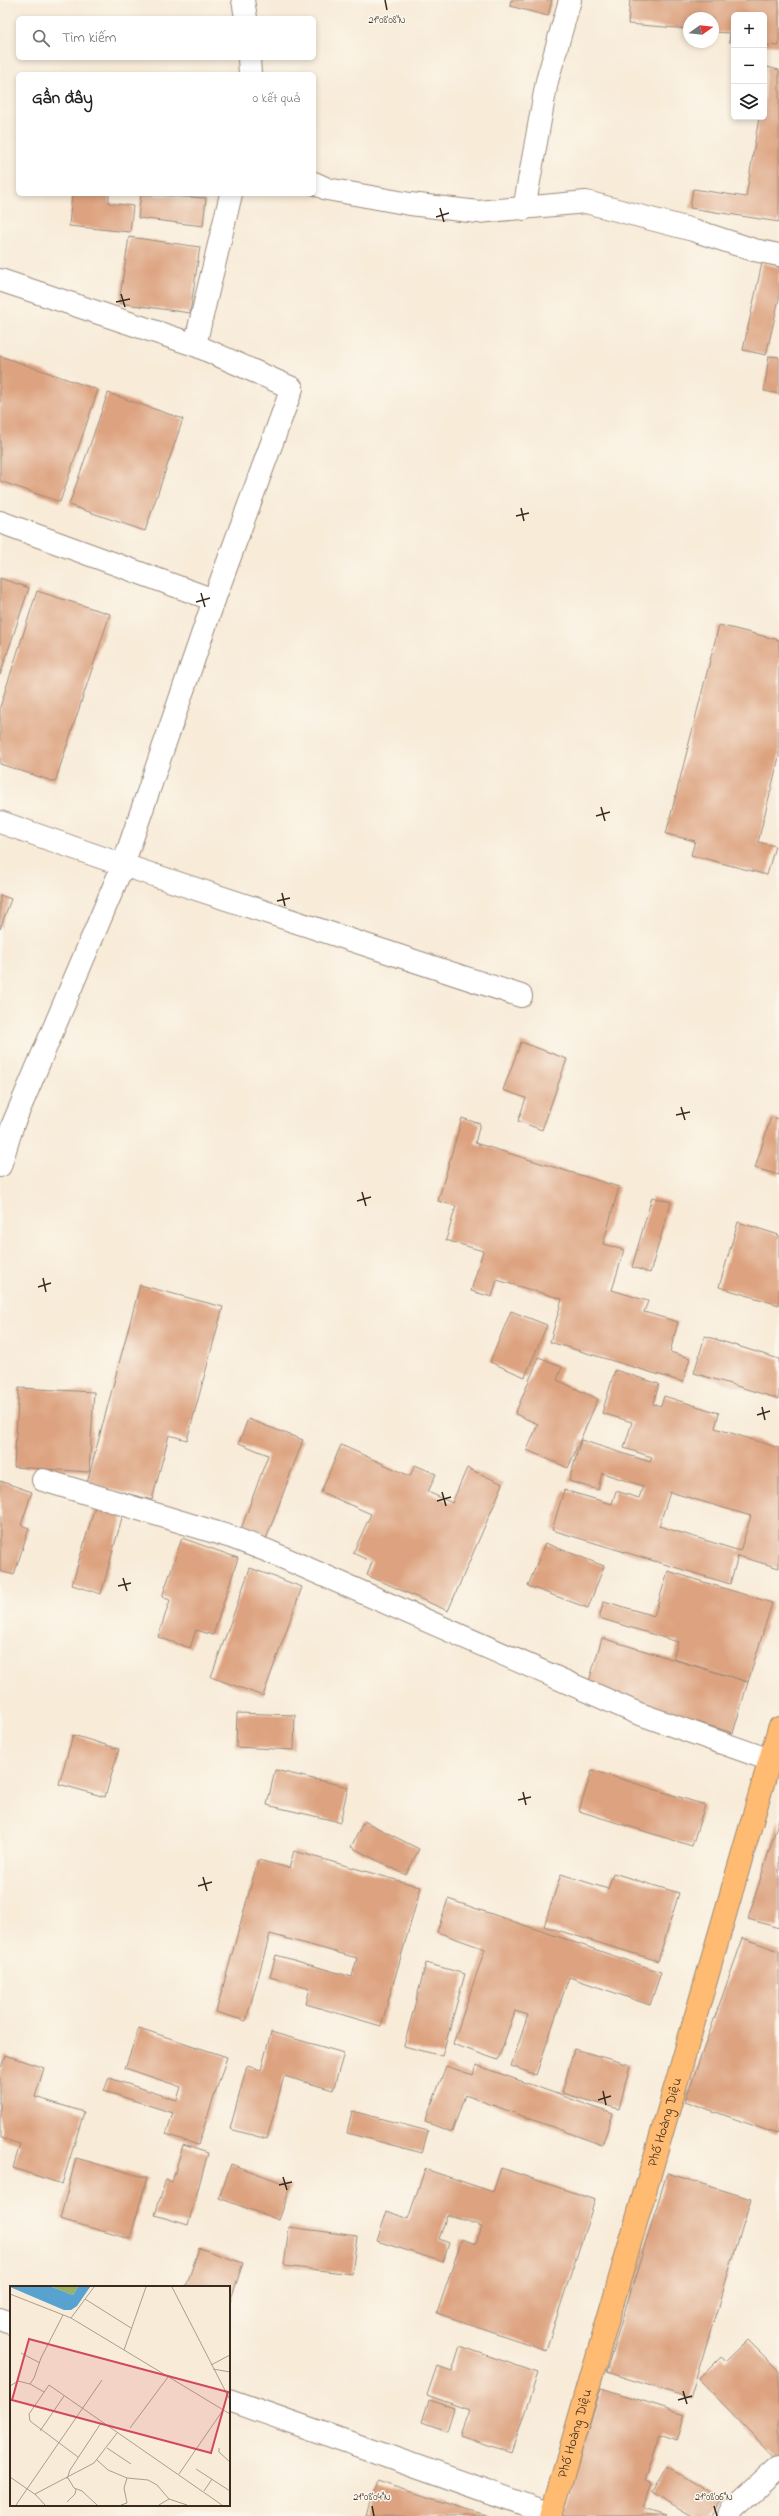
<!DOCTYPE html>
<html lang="vi">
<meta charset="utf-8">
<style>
body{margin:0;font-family:"Indie Flower",sans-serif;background:#f6f6f6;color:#202124}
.controls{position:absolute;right:12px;top:12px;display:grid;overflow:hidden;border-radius:6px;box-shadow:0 2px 6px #0003}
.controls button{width:36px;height:36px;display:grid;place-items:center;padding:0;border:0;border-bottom:1px solid #e0e0e0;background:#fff;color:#202124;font:20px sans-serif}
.compass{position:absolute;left:683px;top:12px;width:36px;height:36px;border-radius:50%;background:#fff;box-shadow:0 2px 6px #0003;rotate:75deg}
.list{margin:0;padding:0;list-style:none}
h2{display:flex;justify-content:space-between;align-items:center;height:52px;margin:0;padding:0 16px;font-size:17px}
h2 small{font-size:13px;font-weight:400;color:#757577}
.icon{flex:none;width:22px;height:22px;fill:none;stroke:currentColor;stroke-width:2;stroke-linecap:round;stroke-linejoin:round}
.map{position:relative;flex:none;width:779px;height:2516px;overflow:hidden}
.search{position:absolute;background:#fff;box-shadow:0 2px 6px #0003;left:16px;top:16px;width:300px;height:44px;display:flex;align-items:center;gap:10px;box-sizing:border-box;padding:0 14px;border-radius:6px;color:#757577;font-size:15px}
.panel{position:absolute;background:#fff;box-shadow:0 2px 6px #0003;left:16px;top:72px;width:300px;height:124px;border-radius:6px}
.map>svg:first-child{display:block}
.building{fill:#dda380;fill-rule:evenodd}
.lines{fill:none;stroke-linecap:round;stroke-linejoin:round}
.minor-casing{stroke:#9a8a7b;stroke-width:24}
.major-casing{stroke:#9a8a7b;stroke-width:24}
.minor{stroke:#fff;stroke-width:22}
.major{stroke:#ffbb71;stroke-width:22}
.ticks{fill:none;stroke:#3b2a1e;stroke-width:1.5}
.labels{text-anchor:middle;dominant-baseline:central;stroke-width:3;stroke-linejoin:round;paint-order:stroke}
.street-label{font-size:14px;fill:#3b2a1e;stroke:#fbf7ec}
.inset-road{fill:none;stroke:#ac9e8e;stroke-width:1}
.view{fill:#d1495b;fill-opacity:0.15;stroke:#d1495b;stroke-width:2}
.inset-edge{fill:none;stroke:#3b2a1e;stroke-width:2}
.ticks-label{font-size:10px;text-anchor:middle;fill:#3b2a1e;stroke:#fbf7ec;stroke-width:3;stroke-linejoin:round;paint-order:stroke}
</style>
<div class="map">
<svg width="779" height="2516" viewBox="0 0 779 2516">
<rect width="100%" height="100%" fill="#fbf7ec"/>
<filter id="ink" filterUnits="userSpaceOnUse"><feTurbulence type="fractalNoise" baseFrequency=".025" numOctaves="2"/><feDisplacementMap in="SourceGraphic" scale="8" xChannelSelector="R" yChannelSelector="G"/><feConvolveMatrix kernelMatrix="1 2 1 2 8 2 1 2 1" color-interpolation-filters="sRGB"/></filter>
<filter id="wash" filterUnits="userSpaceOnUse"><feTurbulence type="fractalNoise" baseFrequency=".012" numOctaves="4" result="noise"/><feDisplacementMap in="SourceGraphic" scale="16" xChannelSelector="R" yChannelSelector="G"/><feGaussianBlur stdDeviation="0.9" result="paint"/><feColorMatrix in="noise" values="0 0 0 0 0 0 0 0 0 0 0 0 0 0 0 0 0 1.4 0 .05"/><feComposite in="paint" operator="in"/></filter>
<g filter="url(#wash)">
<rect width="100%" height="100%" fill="#f8ebd8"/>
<g id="blocks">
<g class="building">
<polygon points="511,0 552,0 548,16 510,6"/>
<polygon points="630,0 779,0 779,46 764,45 764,15 734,15 734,42 729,42 730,33 713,32 713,18 689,18 689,29 628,24"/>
<polygon points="767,67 779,70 779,222 690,208 693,189 746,197 759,117 764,117"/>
<polygon points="72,194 109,194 109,203 133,206 130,232 69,226"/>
<polygon points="141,194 206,198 203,226 138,218"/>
<polygon points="129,237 200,247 190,313 119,303"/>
<polygon points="762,263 779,267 779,299 766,355 743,350"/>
<polygon points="0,356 98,390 60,502 0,481"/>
<polygon points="769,356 779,357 779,394 764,391"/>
<polygon points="108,393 183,419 145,531 69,505"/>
<polygon points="0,578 29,588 0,675"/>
<polygon points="37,591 110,614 55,782 0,764 0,707"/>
<polygon points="719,625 779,640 779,757 758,842 775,846 767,875 691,855 695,841 666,834"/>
<polygon points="0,895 11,899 0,929"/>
<polygon points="521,1042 567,1059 542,1130 518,1121 526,1098 503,1090"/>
<polygon points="771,1117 779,1119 779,1175 755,1168"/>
<polygon points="462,1118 480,1124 475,1143 619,1187 603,1244 624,1250 612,1290 648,1301 644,1312 678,1322 670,1352 690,1358 683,1382 550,1342 562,1299 497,1280 492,1297 471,1291 483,1251 446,1240 456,1206 438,1201"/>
<polygon points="652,1197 671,1202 650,1273 632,1267"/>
<polygon points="738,1222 779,1235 779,1305 719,1287"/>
<polygon points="140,1285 223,1307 187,1440 169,1435 152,1500 87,1483"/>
<polygon points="511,1311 547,1325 525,1377 490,1362"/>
<polygon points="705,1336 779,1359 779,1399 694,1373"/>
<polygon points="539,1357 562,1367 557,1380 598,1399 568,1468 527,1450 538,1424 515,1414"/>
<path d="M 615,1370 L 659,1384 L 653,1404 L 661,1406 L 664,1396 L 719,1413 L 715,1428 L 779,1448 L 779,1568 L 738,1556 L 730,1584 L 552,1530 L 564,1490 L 612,1504 L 616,1491 L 639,1498 L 643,1486 L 602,1473 L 598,1490 L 569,1481 L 581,1440 L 650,1462 L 652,1457 L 624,1448 L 632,1422 L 602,1413 ZM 670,1492 L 751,1516 L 740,1551 L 659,1526 Z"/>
<polygon points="19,1388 94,1392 89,1472 14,1467"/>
<polygon points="248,1419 303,1440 265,1542 240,1532 268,1455 239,1443"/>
<polygon points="341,1445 410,1476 415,1465 436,1474 428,1492 452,1503 467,1468 503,1484 448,1611 367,1575 372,1562 353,1553 371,1514 321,1492"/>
<polygon points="0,1481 32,1492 21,1525 29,1528 14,1575 0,1571"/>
<polygon points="95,1506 123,1514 101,1594 72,1585"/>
<polygon points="182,1538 238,1558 213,1635 196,1630 190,1648 158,1637 170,1600 162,1597"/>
<polygon points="545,1543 604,1566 588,1608 528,1586"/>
<polygon points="250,1568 302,1587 263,1696 211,1677"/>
<polygon points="668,1571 772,1603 748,1682 673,1659 678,1642 599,1618 604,1601 654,1616"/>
<polygon points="602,1638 748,1682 733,1733 587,1688"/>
<polygon points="237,1713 295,1715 294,1750 236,1747"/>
<polygon points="73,1735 119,1749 105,1797 59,1784"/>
<polygon points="275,1770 348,1787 340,1822 267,1805"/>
<polygon points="592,1770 705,1805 692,1846 579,1811"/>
<polygon points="779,1819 779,1928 748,1919"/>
<polygon points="364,1821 419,1849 406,1875 351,1847"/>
<polygon points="294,1851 421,1887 381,2026 306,2004 310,1988 270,1977 276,1955 352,1977 357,1958 270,1934 246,2021 216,2012 258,1860 289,1868"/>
<polygon points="613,1873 679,1893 658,1961 544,1926 561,1874 608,1889"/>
<polygon points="448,1899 661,1972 650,2005 569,1977 536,2075 511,2066 528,2015 515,2011 498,2060 453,2044 485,1949 437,1932"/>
<polygon points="743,1938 779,1951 779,2128 777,2134 685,2101"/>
<polygon points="426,1963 465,1974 442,2056 404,2046"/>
<polygon points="139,2028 227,2057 198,2145 166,2134 173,2113 104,2091 109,2078 177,2100 181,2087 125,2068"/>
<polygon points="271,2032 344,2053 333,2090 284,2076 267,2139 230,2129 247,2066 261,2070"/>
<polygon points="574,2049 630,2065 619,2109 562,2093"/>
<polygon points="5,2055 44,2068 35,2097 84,2112 62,2184 13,2168 20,2144 0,2138 0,2072"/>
<polygon points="476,2065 613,2114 602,2145 465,2095 452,2132 425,2122 446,2066 473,2075"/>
<polygon points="352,2111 428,2131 422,2153 347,2133"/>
<polygon points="183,2145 208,2153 188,2225 155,2215 166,2179 172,2182"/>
<polygon points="76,2158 147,2178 130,2239 60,2219"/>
<polygon points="231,2164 291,2186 279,2220 219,2198"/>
<polygon points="501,2168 595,2200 546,2350 437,2313 462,2239 476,2244 482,2226 447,2215 439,2239 449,2243 443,2262 377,2241 387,2211 408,2219 425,2169 493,2192"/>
<polygon points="667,2173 751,2199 690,2398 606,2372"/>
<polygon points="289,2227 357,2236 352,2274 284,2266"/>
<polygon points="199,2248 243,2263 229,2305 229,2287 186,2287"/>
<polygon points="748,2340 779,2371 779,2462 699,2379 721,2357 725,2362"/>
<polygon points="460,2346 538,2373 511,2453 460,2435 469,2410 427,2395 437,2366 452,2371"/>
<polygon points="601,2388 685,2414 677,2440 660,2434 645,2480 652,2482 643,2509 666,2516 562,2516"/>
<polygon points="429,2400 454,2408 447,2431 422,2422"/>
<polygon points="667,2466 722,2500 712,2516 692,2516 652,2492"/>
<polygon points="377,2481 489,2516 366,2516"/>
</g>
</g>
</g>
<g filter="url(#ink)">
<use href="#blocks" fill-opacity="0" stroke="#9a8a7b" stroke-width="1"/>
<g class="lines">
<defs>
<g id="minor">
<polyline points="243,0 246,18"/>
<polyline points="249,58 250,74"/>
<polyline points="314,183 327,189 410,204 478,212 586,202 693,230 754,250 779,255"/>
<polyline points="524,209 547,81 570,0"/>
<polyline points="0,280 195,345 292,388 214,600 123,865 13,1124 0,1166"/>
<polyline points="195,345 231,194"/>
<polyline points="0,522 214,600"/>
<polyline points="0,822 123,865 521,996"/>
<polyline points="43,1480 231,1537 268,1551 637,1713 770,1760"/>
<polyline points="0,2319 11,2323"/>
<polyline points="229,2400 552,2514"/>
<polyline points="729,2516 733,2509 779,2467"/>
</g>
<g id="major">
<path id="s1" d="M 551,2516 L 779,1728"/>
</g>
</defs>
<use href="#minor" class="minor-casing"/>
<use href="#major" class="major-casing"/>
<use href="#minor" class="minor"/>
<use href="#major" class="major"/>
</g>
</g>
<path class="ticks" d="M 385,0 L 387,10M 440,208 L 444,222M 436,217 L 449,213M 121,294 L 125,307M 116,302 L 130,299M 521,508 L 524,521M 516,516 L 529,513M 201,593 L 205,607M 196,602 L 210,598M 601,807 L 605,821M 596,816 L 610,812M 282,893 L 285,906M 277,901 L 290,898M 681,1107 L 685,1120M 676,1115 L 690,1112M 362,1192 L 366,1206M 357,1201 L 371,1197M 43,1278 L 46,1292M 38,1287 L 51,1283M 762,1407 L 765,1420M 757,1415 L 770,1411M 442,1492 L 446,1506M 437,1501 L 451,1497M 123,1578 L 127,1591M 118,1586 L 131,1583M 523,1792 L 526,1805M 518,1800 L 531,1797M 203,1877 L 207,1891M 198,1886 L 212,1882M 603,2091 L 606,2105M 598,2100 L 611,2096M 283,2177 L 287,2190M 279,2185 L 292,2182M 683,2391 L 687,2404M 678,2400 L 692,2396M 372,2506 L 374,2516M 714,2506 L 717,2516"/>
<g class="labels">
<g class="street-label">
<text stroke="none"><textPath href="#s1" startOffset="410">Phố Hoàng Diệu</textPath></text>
<text stroke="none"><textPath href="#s1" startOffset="86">Phố Hoàng Diệu</textPath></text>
</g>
</g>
<g transform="translate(10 2286)">
<rect width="220" height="220" fill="#f8ebd8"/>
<path d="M 42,1 L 68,1 L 63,9 Z" fill="#99b265"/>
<path d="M 0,1 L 42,1 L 63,9 L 68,1 L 80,1 L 67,20 L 61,24 L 54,24 Z" fill="#58a2d0"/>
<path class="inset-road" d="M 162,1 L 220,114M 0,8 L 61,32 L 220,128M 75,13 L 121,42M 61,32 L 84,1M 114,64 L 136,1M 11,67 L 30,77M 201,79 L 220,69M 203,83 L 220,86M 20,98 L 34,106M 0,100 L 8,95 L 20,98 L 24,92 L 31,72 L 53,29M 120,142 L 158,91M 30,145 L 54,110M 97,162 L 121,178M 209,162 L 209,166 L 220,176M 68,171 L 20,135 L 19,128 L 39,99 L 212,219M 87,174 L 98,184 L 117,192M 186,183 L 220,205M 169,188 L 213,124M 0,191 L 26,209M 58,192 L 64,202 L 72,205 L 87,219M 57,193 L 60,184 L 91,137M 194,205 L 202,193M 57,216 L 65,208 L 66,203M 6,219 L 92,94M 35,219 L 25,208 L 84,177 L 107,147M 111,219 L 117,217 L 114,202 L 117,192 L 138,194 L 147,199 L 159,213M 149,219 L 159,213 L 177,219"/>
<path class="view" d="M 19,53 L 218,106 L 201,167 L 2,114 Z"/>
<rect width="220" height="220" class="inset-edge"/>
</g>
<g class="ticks-label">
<text x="387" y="23">21°08'08"N</text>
<text x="372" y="2500">21°08'04"N</text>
<text x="714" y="2500">21°08'06"N</text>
</g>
</svg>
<div class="controls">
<button>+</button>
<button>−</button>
<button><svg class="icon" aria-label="layers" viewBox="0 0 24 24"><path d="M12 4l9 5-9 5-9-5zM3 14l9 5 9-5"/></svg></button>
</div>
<svg class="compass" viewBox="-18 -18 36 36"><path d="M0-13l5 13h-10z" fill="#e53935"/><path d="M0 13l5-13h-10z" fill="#757577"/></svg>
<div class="search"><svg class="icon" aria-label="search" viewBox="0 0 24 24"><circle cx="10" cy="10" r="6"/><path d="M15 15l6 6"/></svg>Tìm kiếm</div>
<section class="panel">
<h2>Gần đây<small>0 kết quả</small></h2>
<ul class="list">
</ul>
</section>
</div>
